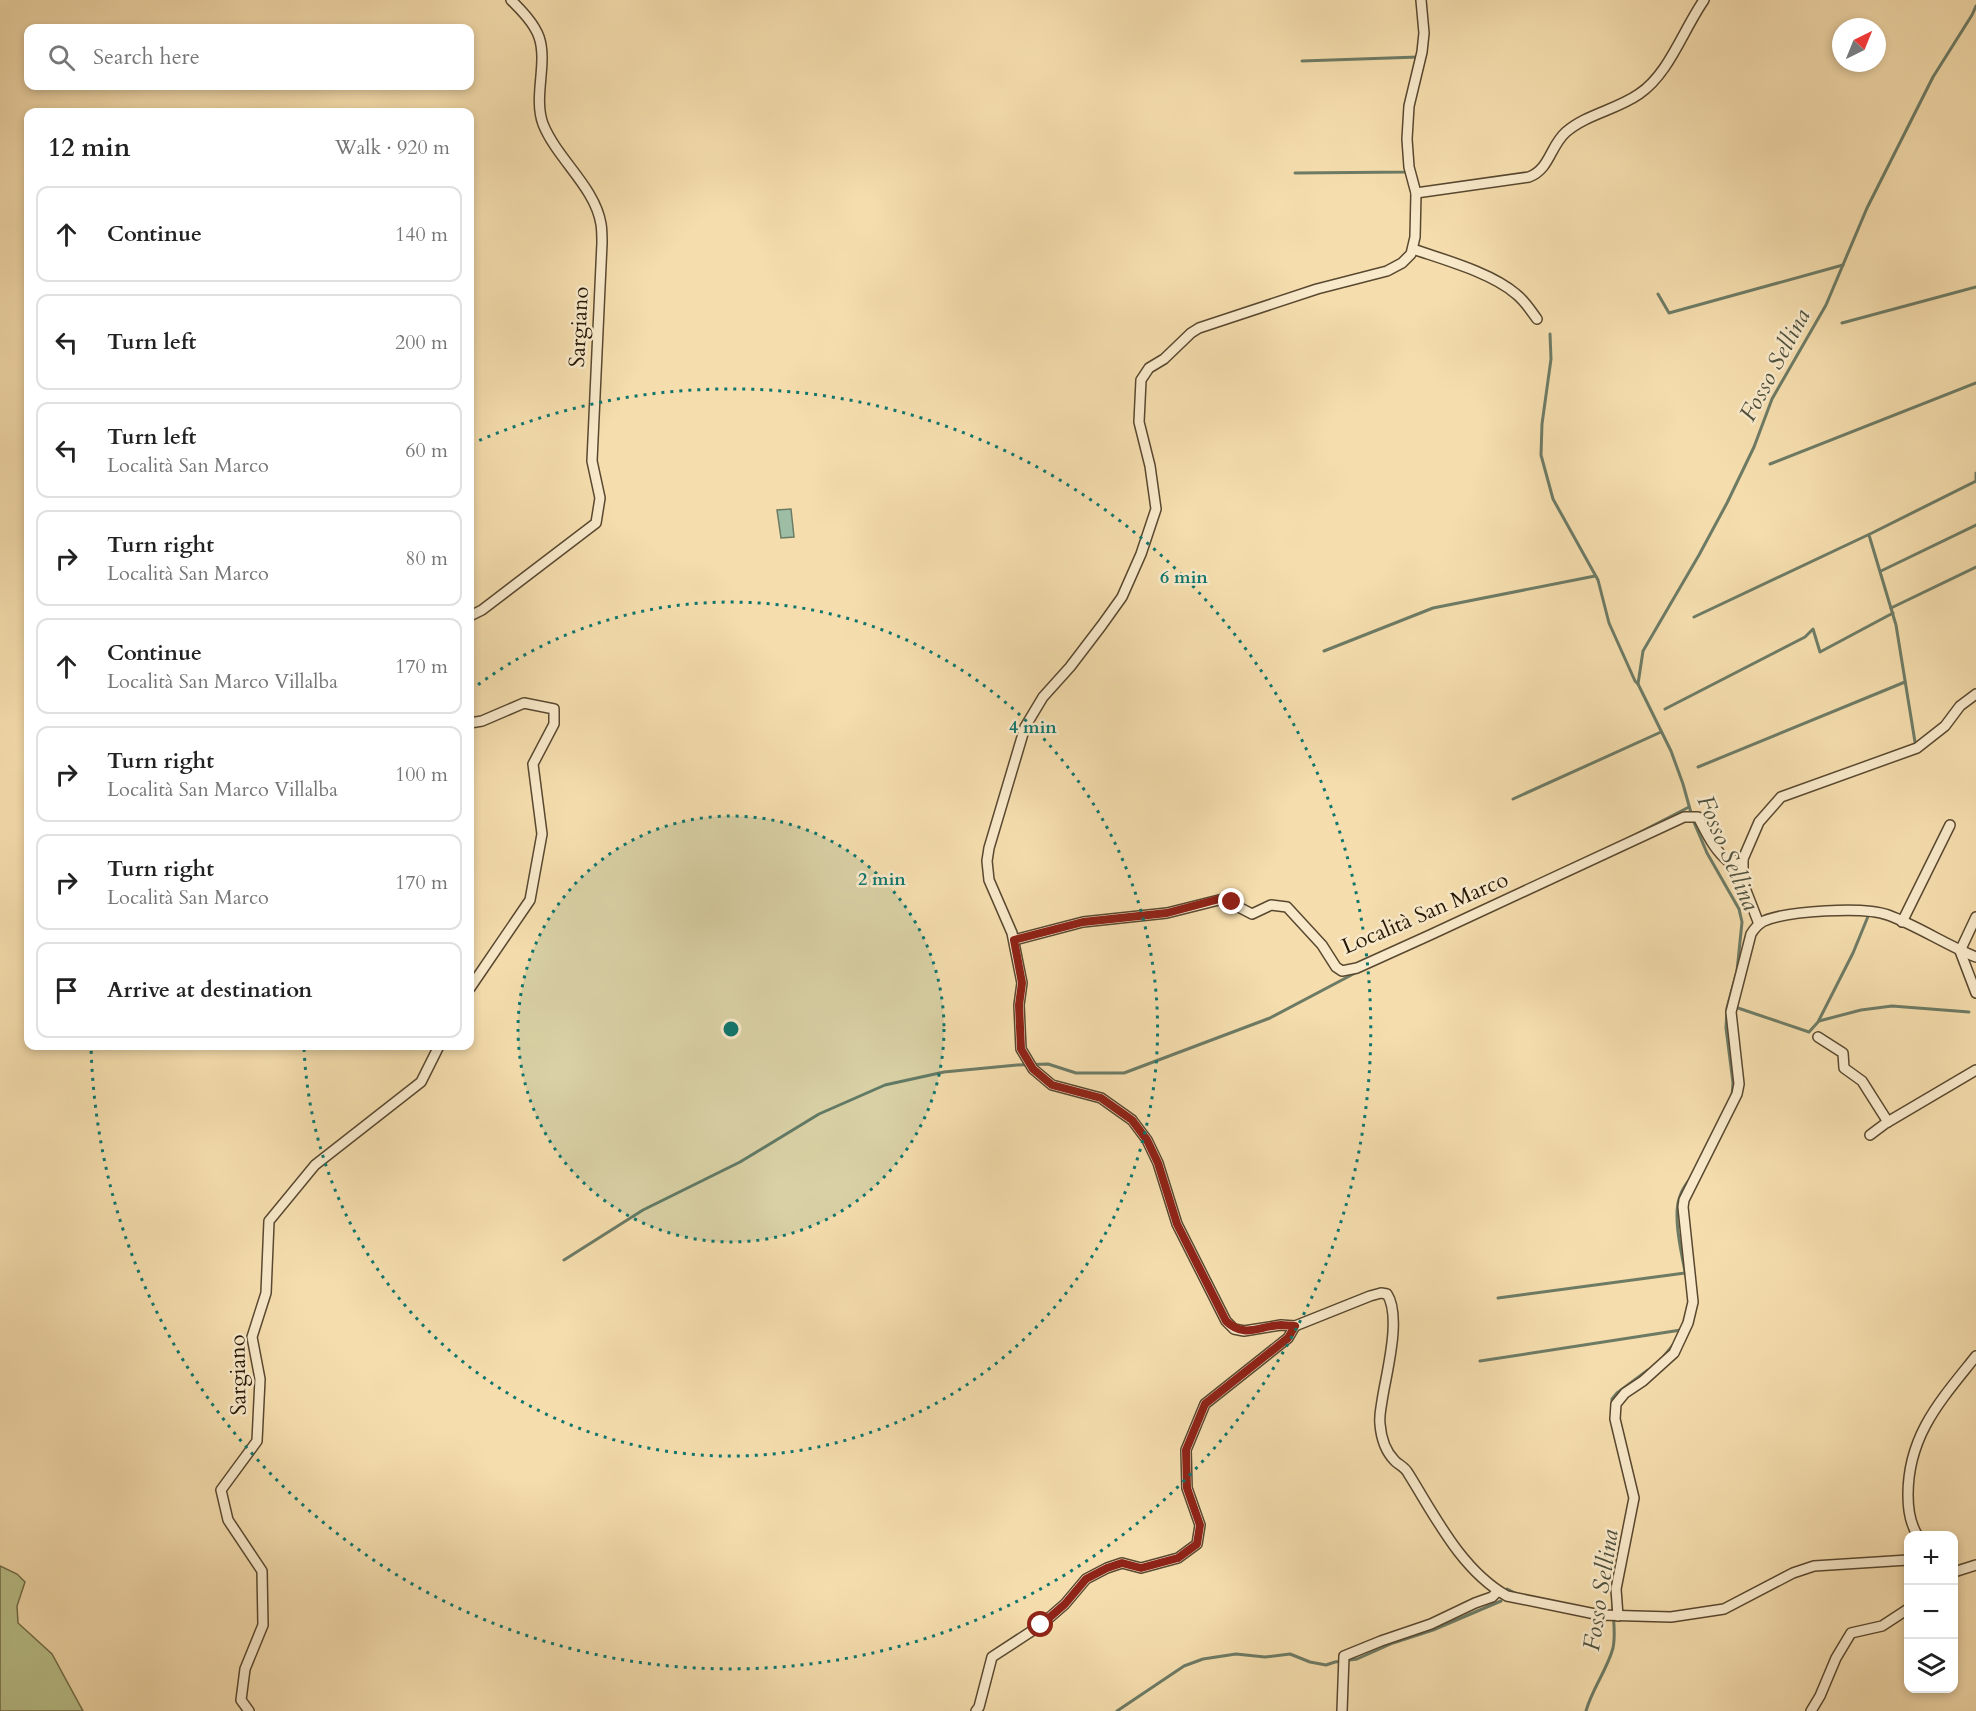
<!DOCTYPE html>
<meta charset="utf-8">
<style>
body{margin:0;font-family:Cardo,serif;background:#f6f6f6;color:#222}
.controls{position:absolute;right:18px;bottom:18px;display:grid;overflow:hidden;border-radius:12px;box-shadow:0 3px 9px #0003}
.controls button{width:54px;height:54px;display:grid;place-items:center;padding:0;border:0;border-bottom:2px solid #e0e0e0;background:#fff;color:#222;font:30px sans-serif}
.compass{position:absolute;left:1832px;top:18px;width:54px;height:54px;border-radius:50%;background:#fff;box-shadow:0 3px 9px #0003;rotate:43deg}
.stop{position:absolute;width:18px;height:18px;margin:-14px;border:4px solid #8f2418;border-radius:50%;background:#fff}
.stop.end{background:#8f2418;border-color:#fff;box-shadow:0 2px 6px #0008}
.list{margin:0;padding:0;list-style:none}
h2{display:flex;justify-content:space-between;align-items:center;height:78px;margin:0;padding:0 24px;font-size:26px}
h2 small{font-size:20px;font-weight:400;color:#767676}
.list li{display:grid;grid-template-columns:39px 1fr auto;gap:18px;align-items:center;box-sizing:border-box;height:96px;margin:0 12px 12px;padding:0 12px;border:2px solid #e0e0e0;border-radius:12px}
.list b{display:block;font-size:22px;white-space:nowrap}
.list p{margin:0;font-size:20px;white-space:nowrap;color:#767676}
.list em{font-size:20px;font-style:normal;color:#767676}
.icon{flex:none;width:33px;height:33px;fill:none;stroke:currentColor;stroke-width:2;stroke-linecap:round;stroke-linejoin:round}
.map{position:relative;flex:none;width:1976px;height:1711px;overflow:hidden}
.search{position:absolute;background:#fff;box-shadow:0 3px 9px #0003;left:24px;top:24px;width:450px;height:66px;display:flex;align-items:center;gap:15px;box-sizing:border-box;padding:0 21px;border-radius:12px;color:#767676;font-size:22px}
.panel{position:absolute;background:#fff;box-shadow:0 3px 9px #0003;left:24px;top:108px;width:450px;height:942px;border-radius:12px}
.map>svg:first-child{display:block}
.green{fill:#bac28b;stroke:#706c48;stroke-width:1.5}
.water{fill:#9dbda5;stroke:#6d7b65;stroke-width:1.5}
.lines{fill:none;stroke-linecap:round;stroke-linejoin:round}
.stream{stroke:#6d7b65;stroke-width:3}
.minor-casing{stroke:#594830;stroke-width:12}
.minor{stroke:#f8e9ca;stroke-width:9}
.route{stroke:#8f2418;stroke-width:8}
.ring{fill:none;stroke:#0f766e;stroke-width:3;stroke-dasharray:3 6}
.labels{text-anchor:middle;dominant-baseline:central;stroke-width:5;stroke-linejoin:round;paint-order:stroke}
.street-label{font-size:22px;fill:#251706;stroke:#f8e9ca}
.water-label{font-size:24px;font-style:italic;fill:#4f513e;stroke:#f8e9ca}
.centre{fill:#0f766e;stroke:#f8e9ca;stroke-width:3}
.ring-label{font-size:18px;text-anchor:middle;font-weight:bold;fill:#0f766e;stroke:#f8e9ca;stroke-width:5;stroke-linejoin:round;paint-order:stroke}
</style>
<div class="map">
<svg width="1976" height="1711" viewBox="0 0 1976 1711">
<rect width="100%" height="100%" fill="#f5ddad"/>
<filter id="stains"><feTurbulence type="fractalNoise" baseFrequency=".00333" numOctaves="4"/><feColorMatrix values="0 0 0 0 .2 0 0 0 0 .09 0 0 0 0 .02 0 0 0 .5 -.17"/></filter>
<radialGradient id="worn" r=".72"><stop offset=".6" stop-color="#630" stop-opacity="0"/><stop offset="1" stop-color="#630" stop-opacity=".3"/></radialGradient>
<polygon class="green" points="0,1566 17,1574 25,1582 17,1606 18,1623 52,1654 83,1711 0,1711"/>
<polygon class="water" points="791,509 794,537 781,538 777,510"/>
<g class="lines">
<g class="stream">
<polyline points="1302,61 1418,57"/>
<polyline points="1295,173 1408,172 1407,170"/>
<polyline points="1658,294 1669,313 1843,265"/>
<polyline points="1842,323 1976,287"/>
<polyline points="1550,334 1551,359 1542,424 1541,455 1553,499 1598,580 1609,623 1635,681 1638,684"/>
<polyline points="1770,464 1976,383"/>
<polyline points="1869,535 1896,625 1915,742"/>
<polyline points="1881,571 1976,525"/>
<polyline points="1891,608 1976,567"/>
<polyline points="1694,617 1872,533 1976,481 1976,473"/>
<polyline points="1324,651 1433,608 1595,576"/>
<polyline points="1665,709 1805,637 1813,629 1820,652 1893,613"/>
<polyline points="1698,767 1905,682"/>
<polyline points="1513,799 1661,732"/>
<polyline points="1629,838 1689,807"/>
<polyline points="1735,1007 1809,1032 1818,1022 1853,953 1869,914"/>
<polyline points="1819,1021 1861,1010 1892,1006 1969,1012"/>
<polyline points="1732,1096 1733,1083 1726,1028 1727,1008 1737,971 1742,922 1739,909 1707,853 1693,820 1683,784 1671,751 1638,684 1643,651 1699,555 1727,503 1754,447 1772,399 1826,305 1867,208 1933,77 1972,15 1976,6"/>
<polyline points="564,1260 643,1210 740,1162 819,1114 885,1085 944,1072 1017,1065 1048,1064 1076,1073 1124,1073 1270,1018 1359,971"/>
<path d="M 1686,1276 C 1682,1256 1672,1215 1680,1196 C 1682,1190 1686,1184 1690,1179"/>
<polyline points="1498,1298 1685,1273"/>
<polyline points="1664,1356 1673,1345"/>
<polyline points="1480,1361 1681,1330"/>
<polyline points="1612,1406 1612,1399 1617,1393 1648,1370"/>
<polyline points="1507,1589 1517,1594"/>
<polyline points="1117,1711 1184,1666 1203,1659 1236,1654 1265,1657 1290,1654 1310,1662 1326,1665 1335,1662 1357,1659 1393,1643 1433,1630 1501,1601"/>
<path d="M 1586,1711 C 1592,1689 1607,1670 1613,1648 C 1616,1634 1613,1620 1613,1605"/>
</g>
<defs>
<g id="minor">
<path d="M 1421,0 L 1424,33 L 1422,52 L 1409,106 L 1407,139 L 1409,167 L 1416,193 L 1415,237 L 1411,254 L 1402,263 L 1387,271 L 1317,289 L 1199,328 L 1191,333 L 1164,359 L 1149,368 L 1141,380 L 1139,422 L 1150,466 L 1156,509 L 1141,554 L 1122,597 L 1102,625 L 1070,667 L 1043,697 L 1025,727 L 989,848 L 987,861 L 989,880 L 1012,933 L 1022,983 L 1019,1005 L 1021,1049 L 1033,1069 L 1052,1085 L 1101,1098 L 1132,1120 L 1147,1140 L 1158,1163 L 1177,1224 L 1226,1321 L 1234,1329 L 1244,1331 L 1281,1325 L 1295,1326 L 1370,1296 L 1381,1293 L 1387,1294 C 1402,1317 1386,1374 1382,1401 C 1381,1408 1379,1416 1380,1424 C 1381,1437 1385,1451 1395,1461 C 1399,1465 1405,1467 1408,1473 C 1435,1516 1461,1570 1507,1596 L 1600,1615 L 1671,1617 L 1724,1609 L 1793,1573 L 1814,1566 L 1908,1560"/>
<path d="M 1416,193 L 1529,177 C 1550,169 1550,146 1566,132 C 1587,114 1616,110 1639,94 C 1669,74 1683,30 1704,0"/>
<path d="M 1413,249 C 1445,260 1492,273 1516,294 C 1525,301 1531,311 1537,319"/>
<path d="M 470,616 L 482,610 L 596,523 L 600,498 L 592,461 L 602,243 C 602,237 602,230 601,224 C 595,187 557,159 543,124 C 533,97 548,63 539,37 C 534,23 521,10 511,0"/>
<polyline points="470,723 482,721 524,703 554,709 554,724 533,764 542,834 530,900 470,988"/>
<polyline points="1976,917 1960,951 1976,993"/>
<polyline points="1902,922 1950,825"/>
<polyline points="1759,924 1743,883 1743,859 1759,822 1781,797 1917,748 1945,726 1960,706 1976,694"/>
<path d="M 1014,940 L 1083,922 L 1167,913 L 1223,899 L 1252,914 L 1271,905 L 1287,907 L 1322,945 L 1336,967 L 1342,971 L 1357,968 L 1430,935 L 1684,817 L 1698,817 C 1707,834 1714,850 1729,862 L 1743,859"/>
<polyline points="1818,1037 1843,1053 1844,1068 1862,1081 1888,1122"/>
<polyline points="1870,1135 1886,1123 1976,1070"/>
<path d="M 1918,1536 C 1910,1524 1908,1509 1908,1495 C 1908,1435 1941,1400 1976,1356"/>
<polyline points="1954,1572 1976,1565"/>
<path d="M 1618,1616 L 1616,1589 L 1634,1498 L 1615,1419 L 1616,1404 L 1625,1393 L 1643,1381 L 1674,1353 L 1688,1323 L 1693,1302 L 1683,1207 L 1684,1200 L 1737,1094 L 1739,1084 L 1731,1012 L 1751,934 C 1754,929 1758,924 1764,921 C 1788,911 1863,906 1888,915 C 1918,926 1946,945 1976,957"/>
<polyline points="249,1711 241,1700 245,1669 263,1625 262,1571 228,1520 221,1490 257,1441 260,1379 252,1337 266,1293 269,1221 315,1165 421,1082 439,1046"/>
<polyline points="976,1711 979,1707 992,1657 1041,1625 1065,1604 1086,1579 1107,1568 1122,1563 1141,1568 1178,1558 1197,1544 1200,1525 1187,1488 1186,1450 1205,1404 1288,1338 1295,1326"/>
<polyline points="1342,1711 1344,1656 1381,1641 1431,1624 1475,1603 1492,1597 1498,1591"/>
<polyline points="1811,1711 1820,1696 1836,1658 1851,1633 1882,1626 1908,1609"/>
</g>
</defs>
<use href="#minor" class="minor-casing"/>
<use href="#minor" class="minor"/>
</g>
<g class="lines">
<path class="route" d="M 1041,1625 L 1065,1604 L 1086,1579 L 1107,1568 L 1122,1563 L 1141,1568 L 1178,1558 L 1197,1544 L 1200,1525 L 1187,1488 L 1186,1450 L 1205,1404 L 1288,1338 L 1295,1326 C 1291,1326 1285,1325 1281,1325 C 1258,1326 1245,1339 1226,1321 L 1177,1224 L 1158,1163 L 1147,1140 L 1132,1120 L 1101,1098 L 1052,1085 L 1033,1069 L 1021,1049 L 1019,1005 L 1022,983 L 1014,940 L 1083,922 L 1167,913 L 1223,898 L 1232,902"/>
</g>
<circle cx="731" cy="1029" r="213" fill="#0f766e" fill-opacity=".12"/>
<g class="ring">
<circle cx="731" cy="1029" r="213"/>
<path d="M471 690A427 427 0 1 1 304 1048"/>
<path d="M471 444A640 640 0 1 1 91 1046"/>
</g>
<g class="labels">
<g class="street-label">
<text transform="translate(579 327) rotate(-87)">Sargiano</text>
<text transform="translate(1425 913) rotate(-23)">Località San Marco</text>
<text transform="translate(238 1375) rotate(-91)">Sargiano</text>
</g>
<g class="water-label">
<text transform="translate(1775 365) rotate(-62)">Fosso Sellina</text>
<text transform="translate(1728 853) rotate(67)">Fosso Sellina</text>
<text transform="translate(1601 1590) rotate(-81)">Fosso Sellina</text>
</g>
</g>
<circle cx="731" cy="1029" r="9" class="centre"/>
<g class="ring-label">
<text x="1184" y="583">6 min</text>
<text x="1033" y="733">4 min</text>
<text x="882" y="885">2 min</text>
</g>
<rect width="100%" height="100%" filter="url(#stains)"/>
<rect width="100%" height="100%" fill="url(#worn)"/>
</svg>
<div class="controls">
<button>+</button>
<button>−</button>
<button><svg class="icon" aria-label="layers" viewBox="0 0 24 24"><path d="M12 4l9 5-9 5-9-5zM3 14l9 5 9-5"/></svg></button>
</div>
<svg class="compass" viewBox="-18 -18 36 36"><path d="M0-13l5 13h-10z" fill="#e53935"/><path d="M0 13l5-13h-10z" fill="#767676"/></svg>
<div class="stop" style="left:1041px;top:1625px"></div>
<div class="stop end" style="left:1232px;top:902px"></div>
<div class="search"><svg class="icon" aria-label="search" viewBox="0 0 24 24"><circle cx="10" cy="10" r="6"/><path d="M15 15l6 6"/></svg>Search here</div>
<section class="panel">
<h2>12 min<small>Walk · 920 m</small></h2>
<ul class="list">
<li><svg class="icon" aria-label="ahead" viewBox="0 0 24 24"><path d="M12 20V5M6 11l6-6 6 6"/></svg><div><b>Continue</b></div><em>140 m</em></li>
<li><svg class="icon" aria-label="left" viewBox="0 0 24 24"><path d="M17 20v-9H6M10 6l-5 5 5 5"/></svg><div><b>Turn left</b></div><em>200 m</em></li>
<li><svg class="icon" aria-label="left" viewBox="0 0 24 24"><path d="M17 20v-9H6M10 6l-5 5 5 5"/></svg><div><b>Turn left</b><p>Località San Marco</p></div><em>60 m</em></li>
<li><svg class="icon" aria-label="right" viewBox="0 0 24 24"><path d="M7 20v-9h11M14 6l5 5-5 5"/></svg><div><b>Turn right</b><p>Località San Marco</p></div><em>80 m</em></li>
<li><svg class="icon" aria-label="ahead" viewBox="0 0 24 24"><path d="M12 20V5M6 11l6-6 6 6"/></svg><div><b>Continue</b><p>Località San Marco Villalba</p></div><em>170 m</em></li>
<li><svg class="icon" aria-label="right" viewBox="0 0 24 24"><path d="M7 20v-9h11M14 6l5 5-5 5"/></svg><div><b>Turn right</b><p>Località San Marco Villalba</p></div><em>100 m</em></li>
<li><svg class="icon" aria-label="right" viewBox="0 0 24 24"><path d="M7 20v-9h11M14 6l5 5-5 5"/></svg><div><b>Turn right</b><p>Località San Marco</p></div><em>170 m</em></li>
<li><svg class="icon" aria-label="arrive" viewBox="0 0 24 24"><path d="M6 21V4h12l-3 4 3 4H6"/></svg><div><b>Arrive at destination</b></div></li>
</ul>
</section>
</div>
